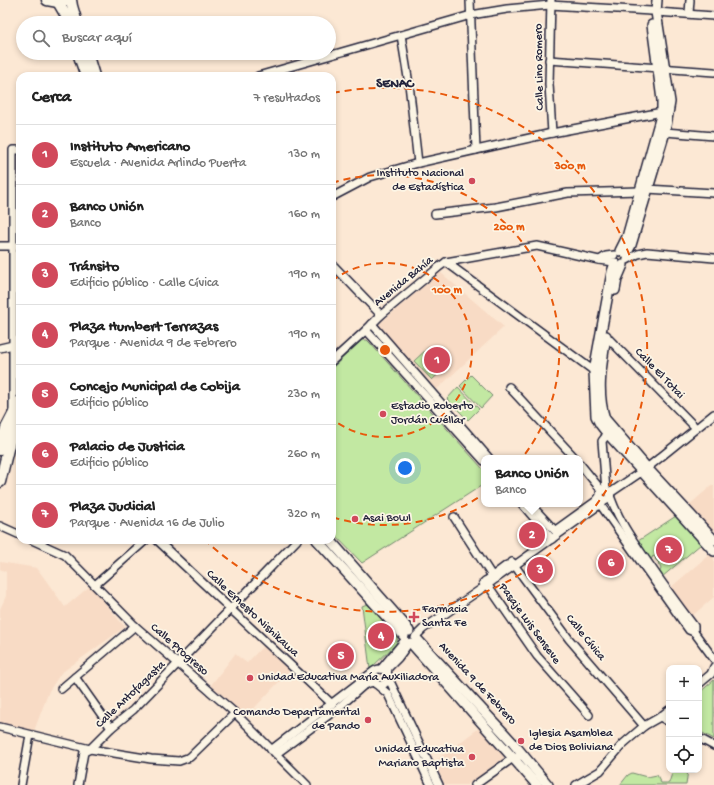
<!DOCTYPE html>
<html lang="es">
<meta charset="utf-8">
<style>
body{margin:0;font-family:"Gochi Hand",sans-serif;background:#f2f2f2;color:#222}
.controls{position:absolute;right:12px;bottom:12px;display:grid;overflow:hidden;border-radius:8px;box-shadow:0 2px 6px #0003}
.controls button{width:36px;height:36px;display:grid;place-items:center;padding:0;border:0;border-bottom:1px solid #e0e0e0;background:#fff;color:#222;font:20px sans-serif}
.you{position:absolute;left:405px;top:468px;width:14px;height:14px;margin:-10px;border:3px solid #fff;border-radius:50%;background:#1a73e8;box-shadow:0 0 0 6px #1a73e833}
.badge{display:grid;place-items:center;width:26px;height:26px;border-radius:50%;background:#d1495b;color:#fff;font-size:13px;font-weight:700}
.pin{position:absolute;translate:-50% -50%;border:2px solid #fff;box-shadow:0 1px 4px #0006}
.popup{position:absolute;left:481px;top:455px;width:102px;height:52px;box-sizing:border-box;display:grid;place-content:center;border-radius:8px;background:#fff;filter:drop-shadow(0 1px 3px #0005);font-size:13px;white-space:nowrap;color:#767676}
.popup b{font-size:15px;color:#222}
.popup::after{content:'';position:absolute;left:50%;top:100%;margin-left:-8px;border:8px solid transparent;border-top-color:#fff}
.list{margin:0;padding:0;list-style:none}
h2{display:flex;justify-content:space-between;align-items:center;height:52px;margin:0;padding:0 16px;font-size:17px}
h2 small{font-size:13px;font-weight:400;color:#767676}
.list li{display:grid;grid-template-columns:26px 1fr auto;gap:12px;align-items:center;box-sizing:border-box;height:60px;padding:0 16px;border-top:1px solid #e0e0e0}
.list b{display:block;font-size:15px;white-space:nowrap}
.list p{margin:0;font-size:13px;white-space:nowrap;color:#767676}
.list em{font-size:13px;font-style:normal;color:#767676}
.icon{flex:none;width:22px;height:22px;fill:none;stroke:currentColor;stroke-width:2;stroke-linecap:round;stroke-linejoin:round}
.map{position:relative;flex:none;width:714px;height:785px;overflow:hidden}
.search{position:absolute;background:#fff;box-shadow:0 2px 6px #0003;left:16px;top:16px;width:320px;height:44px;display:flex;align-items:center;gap:10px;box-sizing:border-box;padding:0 14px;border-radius:22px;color:#767676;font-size:15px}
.panel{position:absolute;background:#fff;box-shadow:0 2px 6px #0003;left:16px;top:72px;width:320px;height:472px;border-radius:12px}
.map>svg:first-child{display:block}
.built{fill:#f8dbc5}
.green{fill:#c2e8a2;stroke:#72856e}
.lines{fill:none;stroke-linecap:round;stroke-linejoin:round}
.minor-casing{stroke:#22223b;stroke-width:10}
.major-casing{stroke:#22223b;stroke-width:12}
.highway-casing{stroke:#22223b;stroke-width:13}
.minor{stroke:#fcf5e5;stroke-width:7}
.major{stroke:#fcf5e5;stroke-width:9}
.highway{stroke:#fcf5e5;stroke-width:10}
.ring{fill:none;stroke:#e8590c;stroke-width:2;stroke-dasharray:7 5}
.poi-dot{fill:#d1495b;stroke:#fcf5e5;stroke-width:1.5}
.labels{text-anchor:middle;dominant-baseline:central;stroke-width:3.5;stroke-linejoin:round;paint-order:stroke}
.street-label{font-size:12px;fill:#22223b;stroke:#fcf5e5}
.poi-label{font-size:12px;fill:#22223b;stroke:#fcf5e5;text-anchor:start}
.neighbourhood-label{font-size:13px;font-weight:bold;fill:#22223b;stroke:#fcf5e5}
.centre{fill:#e8590c;stroke:#fcf5e5;stroke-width:2}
.ring-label{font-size:12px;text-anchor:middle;font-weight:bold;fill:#e8590c;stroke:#fcf5e5;stroke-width:3.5;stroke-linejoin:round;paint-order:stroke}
</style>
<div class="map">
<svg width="714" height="785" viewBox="0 0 714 785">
<rect width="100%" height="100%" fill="#fce8d4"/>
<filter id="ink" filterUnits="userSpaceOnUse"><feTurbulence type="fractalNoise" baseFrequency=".025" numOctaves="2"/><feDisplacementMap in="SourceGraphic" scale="8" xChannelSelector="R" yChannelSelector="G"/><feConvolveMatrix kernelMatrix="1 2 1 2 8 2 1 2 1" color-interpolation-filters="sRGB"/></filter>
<g filter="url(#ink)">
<g class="built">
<polygon points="440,272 504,327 435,391 378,328 378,325"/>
<polygon points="711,486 714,486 714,532 688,506"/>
<polygon points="711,553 714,555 714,597 692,616 670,588"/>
<polygon points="0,562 37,568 65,607 90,586 125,627 61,673 49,691 34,731 0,723 0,609 6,596 6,572 0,569"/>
<polygon points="264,645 290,670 246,717 211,685 235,654 247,663"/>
<polygon points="479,728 504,755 503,759 467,785 445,785 434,762"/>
</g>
<g class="green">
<polygon points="362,340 367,340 370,343 482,468 484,470 484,484 362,563 332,532 332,368"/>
<polygon points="429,347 447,366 432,380 414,361"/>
<polygon points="471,375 492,396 481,408 460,386"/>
<polygon points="458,387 479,409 468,420 447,399"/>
<polygon points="676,516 701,544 662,577 659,573 661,569 660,567 660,565 658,564 659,563 655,559 656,558 653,556 651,560 638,541"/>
<path d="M 367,604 L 396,634 C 398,639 398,642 394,646 L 370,669 L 362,606 Z"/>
<polygon points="714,680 714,739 699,731 699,693"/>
<polygon points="673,770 688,770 686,785 620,785 628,775 632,773 647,777 657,775 661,783 669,783"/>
</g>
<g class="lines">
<defs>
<g id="minor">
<polyline points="470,0 476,150"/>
<polyline points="551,0 549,84 552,133"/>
<polyline points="656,12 714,16"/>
<polyline points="689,13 690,0"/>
<polyline points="401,35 409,84 418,163"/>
<polyline points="549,60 714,72"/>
<polyline points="258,76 471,15 507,9 550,5 651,11"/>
<polyline points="665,132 714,136"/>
<polyline points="647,189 714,193"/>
<polyline points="332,197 370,177 418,163 552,133 662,112"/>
<polyline points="435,214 496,207 568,193 640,191"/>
<polyline points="0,246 20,246"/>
<polyline points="600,260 606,256 614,255"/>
<polyline points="627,260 638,254 647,252 714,258"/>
<polyline points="446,262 594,371"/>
<polyline points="332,264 381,315"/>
<polyline points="372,324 489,458"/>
<polyline points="366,330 484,461"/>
<polyline points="606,336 696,428"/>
<polyline points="0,348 13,345"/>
<polyline points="332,361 366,330 381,315 439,267 446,262 537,246 599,260 614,262"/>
<polyline points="509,387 575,458"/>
<polyline points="13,413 13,150 20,150"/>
<polyline points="580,464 602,491"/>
<polyline points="606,490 602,441 610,431"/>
<polyline points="610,493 647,468 714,414"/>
<path d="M 610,496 C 619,521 632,539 647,561 C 662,583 678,605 694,626 L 694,632"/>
<path d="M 602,499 L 607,500 C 610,498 612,495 609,491 L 603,490 L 600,493 L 602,507 L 689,630 L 694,632 L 714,659"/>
<polyline points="522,504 552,539"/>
<polyline points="530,504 558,534"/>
<polyline points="454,517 492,576"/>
<polyline points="0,526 20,535"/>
<polyline points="557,529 596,501 600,496"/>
<polyline points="32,540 65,555 135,626 235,713 307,785"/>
<polyline points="157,540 332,704"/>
<polyline points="512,562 569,639 644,726"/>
<polyline points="485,581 537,656 589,715"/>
<polyline points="483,583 507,565"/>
<polyline points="95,585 146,540"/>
<polyline points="416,636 423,629 487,585 605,501"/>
<polyline points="381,669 405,640"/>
<circle cx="380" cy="677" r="8"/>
<polyline points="387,675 388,668 398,658 409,643"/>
<polyline points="75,677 111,728"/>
<polyline points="388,677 439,785"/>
<polyline points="376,684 388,694 431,785"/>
<polyline points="699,684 711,674 714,667"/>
<polyline points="61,689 135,626"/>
<polyline points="660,717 669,722"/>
<polyline points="0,727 90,749 151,759 179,761 190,757 235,713"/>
<polyline points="699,738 714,746"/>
<polyline points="271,750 374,671"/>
<polyline points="276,754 337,709 363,686 369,683 375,682"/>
<polyline points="21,785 30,735"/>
<polyline points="78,785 84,752 90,749 111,728 133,710 297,540"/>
<polyline points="475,785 513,758 524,755"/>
<polyline points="576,785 600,771 623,744 644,726 660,717 669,710"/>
</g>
<g id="major">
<polyline points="620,251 627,237 662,112 662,100 652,25"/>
<polyline points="626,254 631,245 665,132 670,102 656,12 657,0"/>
<polyline points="615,263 612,272 594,371 596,416 600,424 607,433 714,551"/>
<polyline points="615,290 617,279 623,265"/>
<path d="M 606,336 C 602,363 596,392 605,419 L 647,468 L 714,540"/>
<polyline points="317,540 404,636"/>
<polyline points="330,540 404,624 409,631"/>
<polyline points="416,638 513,743 548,785"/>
<polyline points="411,643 537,785"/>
</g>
<g id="highway">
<polyline points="47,0 58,2 65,1"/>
<polyline points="71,0 72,6 77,23"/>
<polyline points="58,2 65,14 68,23"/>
<polyline points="78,53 86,76"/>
<polyline points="87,53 94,76"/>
<polyline points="0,450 6,428 20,401"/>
<polyline points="0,482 11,437 20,416"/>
</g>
</defs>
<use href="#minor" class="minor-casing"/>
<use href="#major" class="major-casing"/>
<use href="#highway" class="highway-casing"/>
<use href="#minor" class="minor"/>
<use href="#major" class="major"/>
<use href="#highway" class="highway"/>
</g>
</g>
<g class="ring">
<path d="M332 281A87 87 0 1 1 332 419"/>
<path d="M332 183A175 175 0 1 1 332 517"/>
<path d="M333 93A262 262 0 1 1 205 540"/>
</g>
<g class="poi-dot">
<circle cx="472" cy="181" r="4"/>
<circle cx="383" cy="414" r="4"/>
<circle cx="355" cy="519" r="4"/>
<path d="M412 611h4v4h4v4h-4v4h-4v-4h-4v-4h4z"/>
<circle cx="250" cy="678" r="4"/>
<circle cx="368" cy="720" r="4"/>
<circle cx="521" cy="741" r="4"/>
<circle cx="472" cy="757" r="4"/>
</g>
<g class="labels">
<g class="street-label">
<text transform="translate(540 67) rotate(-91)">Calle Lino Romero</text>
<text transform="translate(404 282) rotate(-39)">Avenida Bahía</text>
<text transform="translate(659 374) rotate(46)">Calle El Totai</text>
<text transform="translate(252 614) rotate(43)">Calle Ernesto Nishikawa</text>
<text transform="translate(529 624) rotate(54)">Pasaje Luis Senseve</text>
<text transform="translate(585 638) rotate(51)">Calle Cívica</text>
<text transform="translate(179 650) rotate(41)">Calle Progreso</text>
<text transform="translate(477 684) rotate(47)">Avenida 9 de Febrero</text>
<text transform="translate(131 695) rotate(-44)">Calle Antofagasta</text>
</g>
<g class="poi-label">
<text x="464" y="174" text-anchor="end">Instituto Nacional<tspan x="464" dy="14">de Estadística</tspan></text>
<text x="391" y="407">Estadio Roberto<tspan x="391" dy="14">Jordán Cuéllar</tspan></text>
<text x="363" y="519">Asai Bowl</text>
<text x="422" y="610">Farmacia<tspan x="422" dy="14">Santa Fe</tspan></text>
<text x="258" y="678">Unidad Educativa María Auxiliadora</text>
<text x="360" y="713" text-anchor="end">Comando Departamental<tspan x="360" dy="14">de Pando</tspan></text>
<text x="529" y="734">Iglesia Asamblea<tspan x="529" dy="14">de Dios Boliviana</tspan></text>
<text x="464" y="750" text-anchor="end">Unidad Educativa<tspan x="464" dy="14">Mariano Baptista</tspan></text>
</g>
<g class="neighbourhood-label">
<text x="395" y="84">SENAC</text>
</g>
</g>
<circle cx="385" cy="350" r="6" class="centre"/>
<g class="ring-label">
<text x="570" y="169">300 m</text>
<text x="509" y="230">200 m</text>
<text x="447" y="293">100 m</text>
</g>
</svg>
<div class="controls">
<button>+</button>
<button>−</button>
<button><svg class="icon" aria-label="locate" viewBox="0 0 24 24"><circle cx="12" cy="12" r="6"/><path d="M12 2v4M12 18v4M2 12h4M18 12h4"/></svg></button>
</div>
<div class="you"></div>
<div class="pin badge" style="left:437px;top:360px">1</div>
<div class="pin badge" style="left:532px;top:535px">2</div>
<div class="popup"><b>Banco Unión</b>Banco</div>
<div class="pin badge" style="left:540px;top:570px">3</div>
<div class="pin badge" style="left:381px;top:636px">4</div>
<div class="pin badge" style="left:341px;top:656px">5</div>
<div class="pin badge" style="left:611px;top:563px">6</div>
<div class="pin badge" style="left:669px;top:550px">7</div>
<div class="search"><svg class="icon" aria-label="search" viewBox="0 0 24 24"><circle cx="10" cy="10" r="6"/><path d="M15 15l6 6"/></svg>Buscar aquí</div>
<section class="panel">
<h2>Cerca<small>7 resultados</small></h2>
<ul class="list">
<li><span class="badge">1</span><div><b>Instituto Americano</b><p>Escuela · Avenida Arlindo Puerta</p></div><em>130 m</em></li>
<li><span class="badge">2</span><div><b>Banco Unión</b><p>Banco</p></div><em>160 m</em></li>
<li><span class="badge">3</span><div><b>Tránsito</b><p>Edificio público · Calle Cívica</p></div><em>190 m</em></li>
<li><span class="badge">4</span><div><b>Plaza Humbert Terrazas</b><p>Parque · Avenida 9 de Febrero</p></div><em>190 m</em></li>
<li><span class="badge">5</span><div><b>Concejo Municipal de Cobija</b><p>Edificio público</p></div><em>230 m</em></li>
<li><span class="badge">6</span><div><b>Palacio de Justicia</b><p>Edificio público</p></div><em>260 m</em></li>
<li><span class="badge">7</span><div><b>Plaza Judicial</b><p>Parque · Avenida 16 de Julio</p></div><em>320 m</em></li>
</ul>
</section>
</div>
